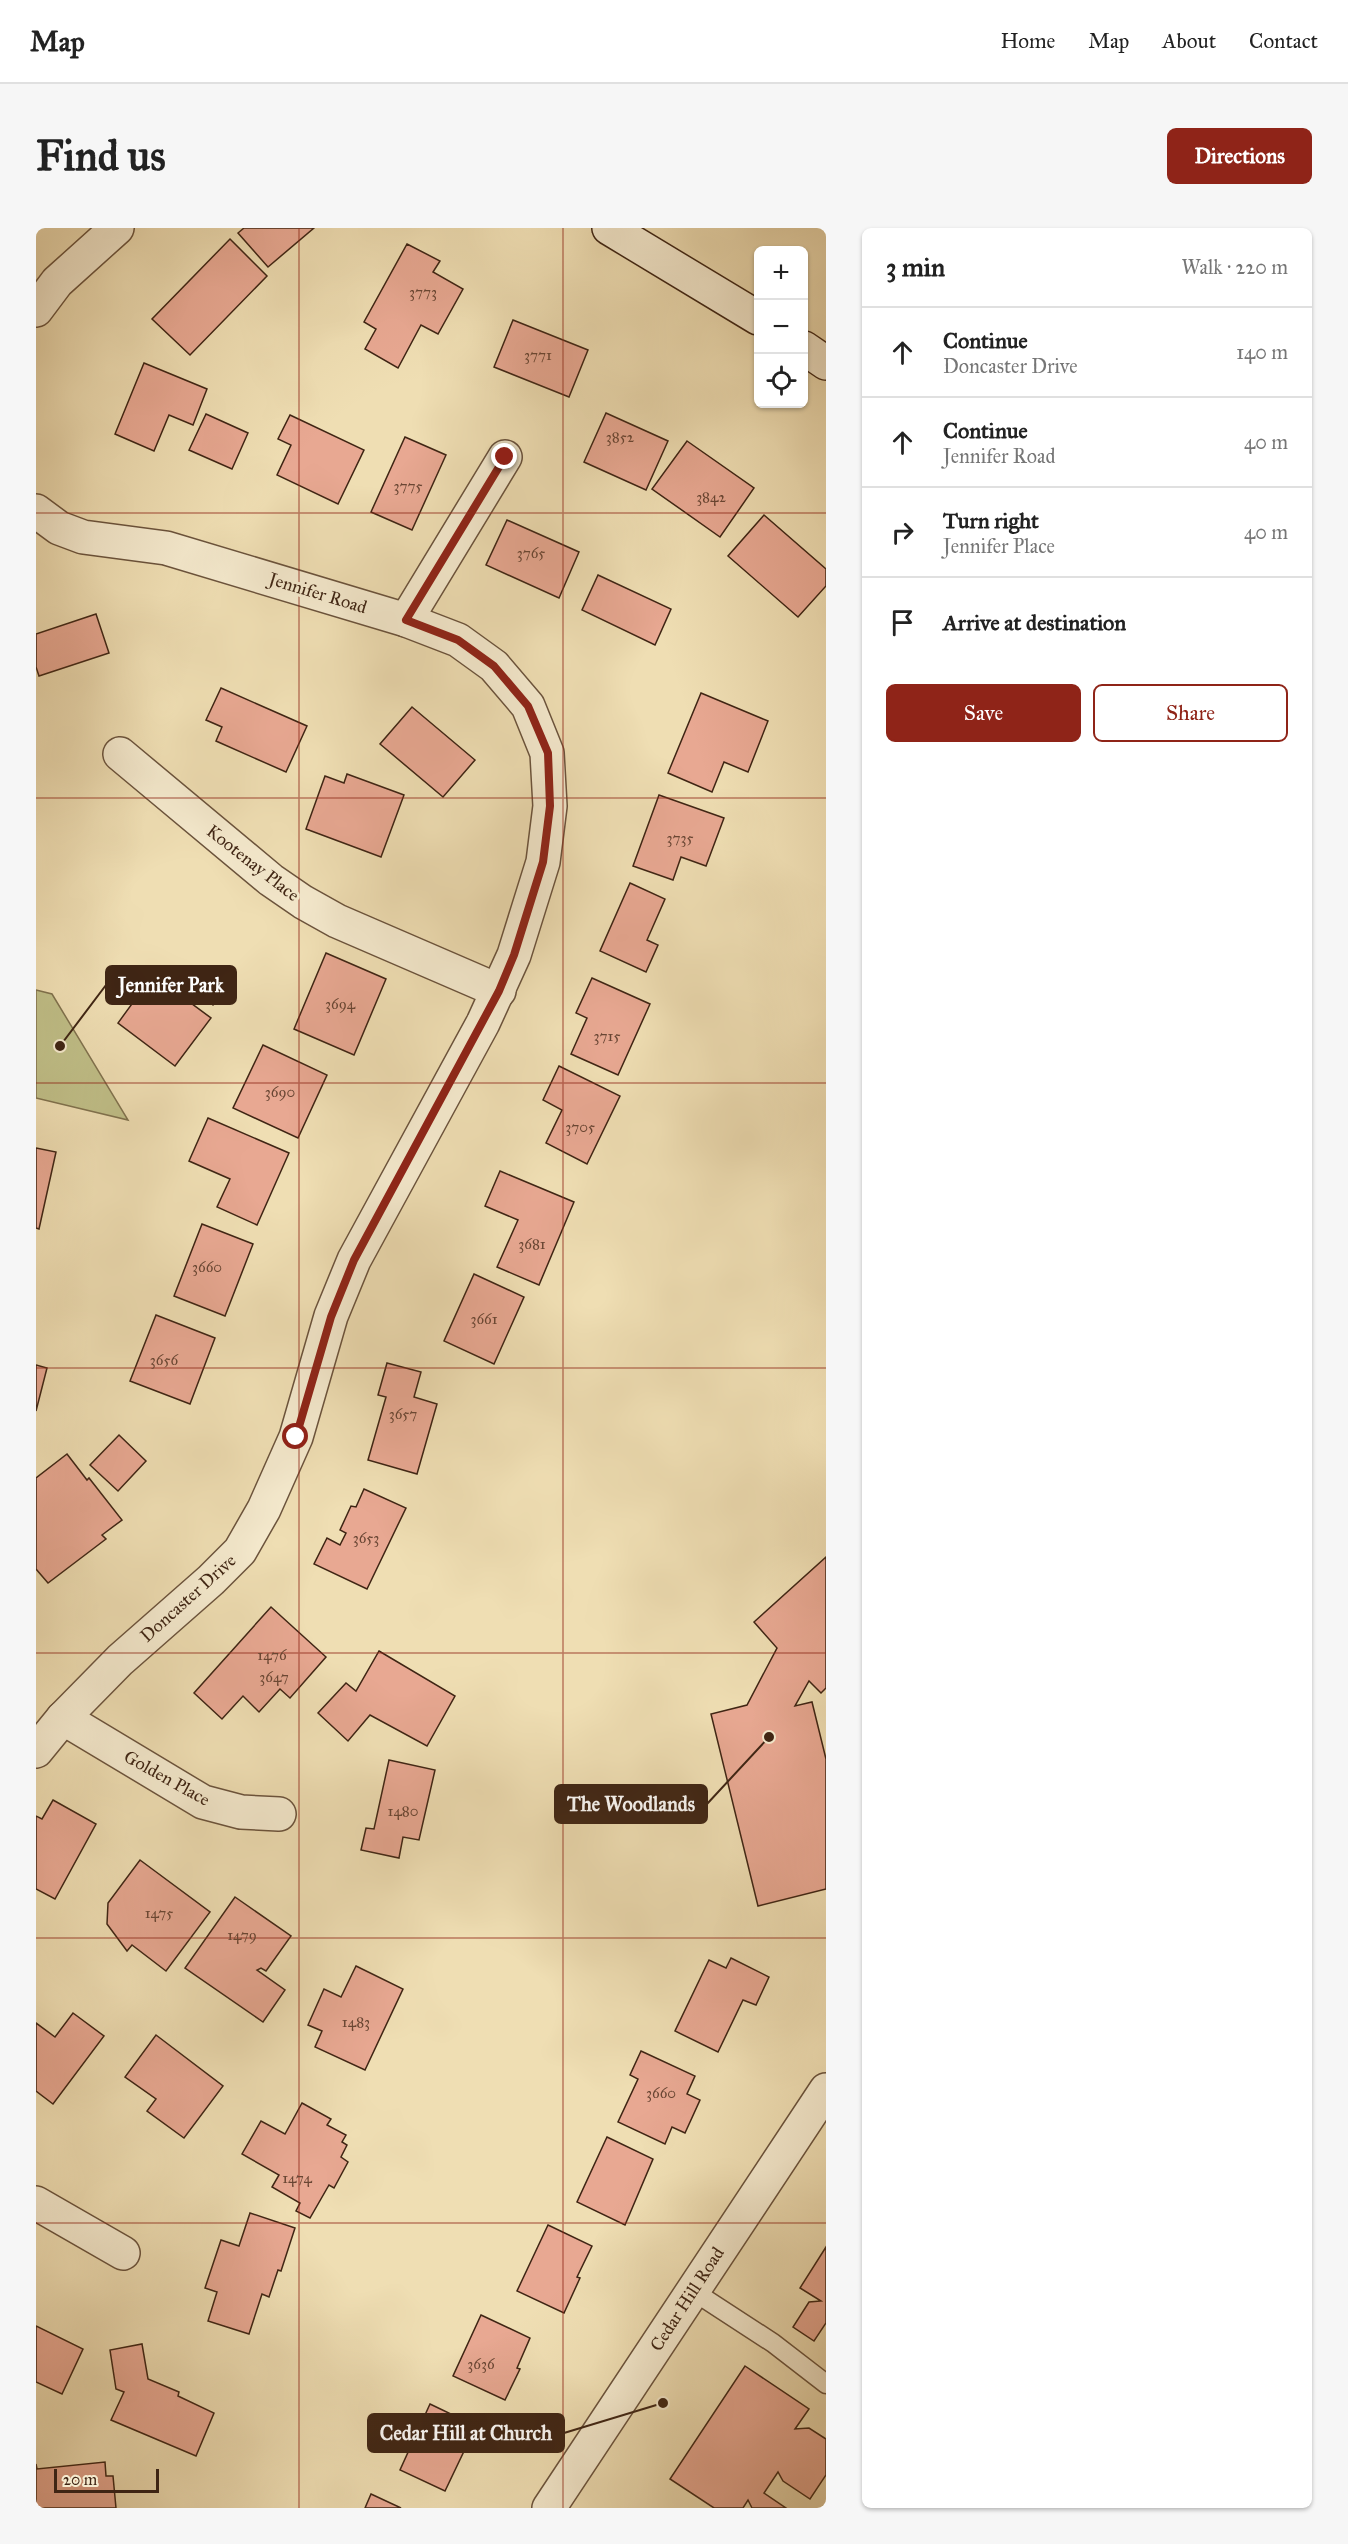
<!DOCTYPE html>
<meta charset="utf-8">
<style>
body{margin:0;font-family:"IM FELL Great Primer",serif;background:#f6f6f6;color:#222}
.controls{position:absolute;right:18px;top:18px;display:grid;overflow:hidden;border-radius:9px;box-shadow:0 2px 4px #0004}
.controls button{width:54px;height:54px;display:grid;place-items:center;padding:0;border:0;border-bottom:2px solid #e0e0e0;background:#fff;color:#222;font:30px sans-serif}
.scale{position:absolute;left:18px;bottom:15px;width:105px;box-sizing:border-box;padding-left:6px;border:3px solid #3f2514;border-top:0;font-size:16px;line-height:21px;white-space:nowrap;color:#3f2514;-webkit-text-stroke:4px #f5eace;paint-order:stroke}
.stop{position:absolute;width:18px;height:18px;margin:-14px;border:4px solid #8f2418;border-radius:50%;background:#fff}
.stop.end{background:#8f2418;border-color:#fff;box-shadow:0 2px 6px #0008}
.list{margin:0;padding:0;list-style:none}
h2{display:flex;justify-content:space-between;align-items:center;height:78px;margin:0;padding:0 24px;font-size:26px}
h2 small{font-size:20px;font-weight:400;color:#767676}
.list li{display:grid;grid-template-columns:39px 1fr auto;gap:18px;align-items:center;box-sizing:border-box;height:90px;padding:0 24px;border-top:2px solid #e0e0e0}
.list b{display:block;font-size:22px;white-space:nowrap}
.list p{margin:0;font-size:20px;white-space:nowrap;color:#767676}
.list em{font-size:20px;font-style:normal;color:#767676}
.actions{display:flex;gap:12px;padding:18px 24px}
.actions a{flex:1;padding:14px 0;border:2px solid #8f2418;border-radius:9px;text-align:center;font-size:21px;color:#8f2418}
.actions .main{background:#8f2418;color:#fff}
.icon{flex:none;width:33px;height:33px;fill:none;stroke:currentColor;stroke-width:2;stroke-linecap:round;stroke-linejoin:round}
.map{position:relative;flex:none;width:790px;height:2280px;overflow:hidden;border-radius:9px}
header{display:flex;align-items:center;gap:36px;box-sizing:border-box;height:84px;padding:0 30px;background:#fff;border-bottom:2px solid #e0e0e0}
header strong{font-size:28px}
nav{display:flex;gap:33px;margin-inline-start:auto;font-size:21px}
.intro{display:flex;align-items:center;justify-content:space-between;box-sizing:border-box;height:144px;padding:0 36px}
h1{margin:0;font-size:42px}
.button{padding:15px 27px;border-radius:9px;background:#8f2418;color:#fff;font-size:21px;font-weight:700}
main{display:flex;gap:36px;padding:0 36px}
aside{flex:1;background:#fff;border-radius:9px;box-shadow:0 2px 4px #0004}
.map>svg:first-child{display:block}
.green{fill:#c0bf88;stroke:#80724e;stroke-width:1.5}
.building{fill:#e8a892;stroke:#3f2514;stroke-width:1.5}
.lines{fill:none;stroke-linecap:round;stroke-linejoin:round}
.service-casing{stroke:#6b533c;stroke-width:21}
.minor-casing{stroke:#6b533c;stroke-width:36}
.tertiary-casing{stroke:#6b533c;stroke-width:36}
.secondary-casing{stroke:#3f2514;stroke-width:36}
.service{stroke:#f5eace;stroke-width:18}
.minor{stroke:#f5eace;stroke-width:33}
.tertiary{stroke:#f5eace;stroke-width:33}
.secondary{stroke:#f5eace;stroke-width:33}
.route{stroke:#8f2418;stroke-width:8}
.grid{fill:none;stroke:#8f2418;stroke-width:1.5;stroke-opacity:0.55}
.labels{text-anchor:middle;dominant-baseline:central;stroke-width:6;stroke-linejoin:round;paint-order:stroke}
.number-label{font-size:15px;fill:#694634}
.street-label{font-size:18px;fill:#3f2514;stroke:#f5eace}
.leader{fill:none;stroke:#3f2514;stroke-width:2}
.callout-dot{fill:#3f2514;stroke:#f5eace;stroke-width:2}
.callout{fill:#3f2514;stroke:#3f2514;stroke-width:2}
.callout-label{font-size:20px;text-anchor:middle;font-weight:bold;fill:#fff}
</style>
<header>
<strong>Map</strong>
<nav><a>Home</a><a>Map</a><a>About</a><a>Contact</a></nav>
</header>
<div class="intro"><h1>Find us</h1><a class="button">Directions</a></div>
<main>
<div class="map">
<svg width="790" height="2280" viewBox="0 0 790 2280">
<rect width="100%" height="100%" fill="#efdeb3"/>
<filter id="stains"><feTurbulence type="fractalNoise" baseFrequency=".00333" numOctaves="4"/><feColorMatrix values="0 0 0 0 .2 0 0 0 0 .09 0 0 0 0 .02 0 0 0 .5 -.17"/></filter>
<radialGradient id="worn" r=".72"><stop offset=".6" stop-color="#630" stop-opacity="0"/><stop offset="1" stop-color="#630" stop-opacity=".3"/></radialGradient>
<polygon class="green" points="0,762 16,766 92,892 0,870"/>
<g class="building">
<polygon points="208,0 278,0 232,39 202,5"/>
<polygon points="194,11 231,48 154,127 116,91"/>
<polygon points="371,16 404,33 397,44 427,61 402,106 385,97 362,140 329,121 340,101 328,94"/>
<polygon points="477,92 552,122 533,169 458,139"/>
<polygon points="108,135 171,161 157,197 133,187 118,223 79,206"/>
<polygon points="570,185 632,213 610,262 548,234"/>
<polygon points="170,186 212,205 196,241 153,222"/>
<polygon points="254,187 328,222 302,276 241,247 255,217 242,211"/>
<polygon points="369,209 410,227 376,302 335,284"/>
<polygon points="651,213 718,260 684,309 616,261"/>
<polygon points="728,287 790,341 790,358 762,389 692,328"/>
<polygon points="471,292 543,324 523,370 450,337"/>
<polygon points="562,347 635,381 619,417 546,382"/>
<polygon points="60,386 73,425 3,448 0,439 0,406"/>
<polygon points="185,460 271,498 250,544 180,513 186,499 170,492"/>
<polygon points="665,465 732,493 712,544 688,534 676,564 632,545"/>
<polygon points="376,479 439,532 407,569 344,516"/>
<polygon points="311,546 368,567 345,629 270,601 289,548 308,555"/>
<polygon points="623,567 688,590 670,638 645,629 637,652 597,638"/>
<polygon points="594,655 629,671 611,712 622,717 610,744 564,723"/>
<polygon points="290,725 350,751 318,827 258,801"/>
<polygon points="155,738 187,765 177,777 145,751"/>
<polygon points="117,747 175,790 139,838 82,795"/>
<polygon points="556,750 614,776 582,847 535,826 551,790 540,785"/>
<polygon points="227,817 291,847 262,910 197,880"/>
<polygon points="523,838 584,868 551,936 510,915 526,882 507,872"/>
<polygon points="172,890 253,925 221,997 181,979 194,951 153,933"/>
<polygon points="0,920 20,924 3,1001 0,1000"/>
<polygon points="464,943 538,974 503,1057 461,1039 482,992 449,978"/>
<polygon points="166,996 217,1016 189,1088 138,1068"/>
<polygon points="438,1046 488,1069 458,1136 408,1113"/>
<polygon points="120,1087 179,1110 154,1176 94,1153"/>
<polygon points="351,1135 385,1144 378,1169 401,1176 381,1246 332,1232 350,1169 342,1167"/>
<polygon points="0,1137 11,1140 0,1183"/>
<polygon points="83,1207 110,1233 82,1263 54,1237"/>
<polygon points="31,1226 51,1252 53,1250 86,1292 66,1307 70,1311 12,1355 0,1341 0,1250"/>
<polygon points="328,1261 370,1280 331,1361 278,1336 291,1310 304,1317 310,1305 304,1302 315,1278 320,1279"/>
<polygon points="790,1329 790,1460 785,1465 773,1453 759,1478 776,1474 790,1531 790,1661 722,1678 675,1486 711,1477 741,1420 718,1394"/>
<polygon points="235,1379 290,1429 254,1470 244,1461 223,1484 207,1468 186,1491 158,1465"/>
<polygon points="343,1423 419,1468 391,1518 334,1487 312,1513 282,1485 310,1455 320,1463"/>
<polygon points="353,1532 399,1542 383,1612 367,1609 363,1630 325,1622 330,1600 338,1601"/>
<polygon points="17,1572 60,1596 19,1671 0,1661 0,1588 6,1591"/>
<polygon points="104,1632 174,1684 130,1743 96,1717 91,1723 71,1696 72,1675"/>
<polygon points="199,1669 255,1708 230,1743 225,1740 221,1742 249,1762 227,1794 149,1740"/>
<polygon points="695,1730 733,1749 720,1777 707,1772 682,1824 639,1803 673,1732 690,1740"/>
<polygon points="320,1738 367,1761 329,1842 279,1819 286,1803 272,1797 288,1761 305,1769"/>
<polygon points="37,1785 68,1808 17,1876 0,1863 0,1795 19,1809"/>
<polygon points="120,1807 187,1858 148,1910 111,1883 120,1871 89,1849"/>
<polygon points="605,1823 659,1848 651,1866 664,1872 649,1905 636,1899 629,1916 582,1894 602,1851 594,1847"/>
<polygon points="266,1875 295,1891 291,1897 310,1907 306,1914 311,1917 305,1929 312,1934 298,1960 293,1957 274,1990 260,1983 264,1975 236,1959 243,1947 206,1926 225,1893 249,1906"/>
<polygon points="571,1909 617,1931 589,1997 541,1974"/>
<polygon points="214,1985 259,2000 245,2043 242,2042 233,2069 226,2066 213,2106 172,2093 181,2064 169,2060 185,2012 203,2018"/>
<polygon points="512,1997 556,2018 541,2049 544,2050 528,2085 481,2063"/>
<polygon points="790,2019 790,2095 778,2113 757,2099 773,2074 785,2073 764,2060"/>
<polygon points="445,2087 494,2110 481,2140 484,2141 469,2172 417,2148"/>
<polygon points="0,2098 47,2121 26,2166 0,2154"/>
<polygon points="106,2116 112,2151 143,2164 142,2168 178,2185 160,2228 75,2192 88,2164 80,2161 74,2122"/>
<polygon points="709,2138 773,2181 759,2201 773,2200 790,2211 790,2247 774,2271 747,2253 742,2244 728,2265 750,2280 716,2280 712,2272 707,2280 678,2280 634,2251"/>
<polygon points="394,2176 440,2198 409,2263 364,2242"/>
<polygon points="69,2234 70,2248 77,2248 80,2280 0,2280 0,2236 1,2241"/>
<polygon points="335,2266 365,2280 329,2280"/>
</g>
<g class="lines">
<defs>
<polyline id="service" points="657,2063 737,2115 790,2156"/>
<g id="minor">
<polyline points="0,82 21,54 81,0"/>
<polyline points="0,283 23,300 47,309 130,320 370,392 422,412 458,438 492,478 511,525 514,578 507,634 478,727 447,795 318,1032 295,1088 260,1209 228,1281 204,1323 175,1352 84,1432 27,1490 0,1523"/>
<polyline points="370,392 469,229"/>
<polyline points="84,526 235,652 267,674 301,693 463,763"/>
<polyline points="27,1490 167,1574 205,1584 243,1586"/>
<polyline points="0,1975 87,2025"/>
</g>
<polyline id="tertiary" points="513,2280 790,1862"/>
<g id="secondary">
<polyline points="573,0 722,90"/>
<polyline points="768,120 790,135"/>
</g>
</defs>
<use href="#service" class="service-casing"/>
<use href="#minor" class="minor-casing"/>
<use href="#tertiary" class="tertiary-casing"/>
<use href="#secondary" class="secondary-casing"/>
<use href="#service" class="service"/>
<use href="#minor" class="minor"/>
<use href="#tertiary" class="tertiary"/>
<use href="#secondary" class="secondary"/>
</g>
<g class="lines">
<polyline class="route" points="260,1209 295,1089 318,1032 463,763 478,727 507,634 514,578 512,525 492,478 458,438 422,412 370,392 469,229"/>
</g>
<path class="grid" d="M 263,0 L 263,2280M 527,0 L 527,2280M 0,285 L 790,285M 0,570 L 790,570M 0,855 L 790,855M 0,1140 L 790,1140M 0,1425 L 790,1425M 0,1710 L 790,1710M 0,1995 L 790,1995"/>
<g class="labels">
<g class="number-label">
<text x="387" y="64">3773</text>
<text x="502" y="127">3771</text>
<text x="584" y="209">3852</text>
<text x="372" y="258">3775</text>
<text x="675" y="269">3842</text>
<text x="495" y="325">3765</text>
<text x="644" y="610">3735</text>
<text x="304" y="776">3694</text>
<text x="571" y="808">3715</text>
<text x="244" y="864">3690</text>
<text x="544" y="899">3705</text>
<text x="496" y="1016">3681</text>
<text x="171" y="1039">3660</text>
<text x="448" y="1091">3661</text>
<text x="128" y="1132">3656</text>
<text x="367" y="1186">3657</text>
<text x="330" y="1310">3653</text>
<text x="236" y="1427">1476</text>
<text x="238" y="1449">3647</text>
<text x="367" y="1583">1480</text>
<text x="123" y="1685">1475</text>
<text x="206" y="1707">1479</text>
<text x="320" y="1794">1483</text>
<text x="625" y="1865">3660</text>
<text x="261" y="1950">1474</text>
<text x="445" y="2136">3636</text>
</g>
<g class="street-label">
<text transform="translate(282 365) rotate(17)">Jennifer Road</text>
<text transform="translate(217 635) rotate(38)">Kootenay Place</text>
<text transform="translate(152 1370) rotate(-42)">Doncaster Drive</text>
<text transform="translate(131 1550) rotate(29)">Golden Place</text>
<text transform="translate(651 2071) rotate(-57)">Cedar Hill Road</text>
</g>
</g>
<path class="leader" d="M24 818L70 757M733 1509L671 1576M627 2175L528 2205"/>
<g class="callout-dot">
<circle cx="24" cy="818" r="6"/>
<circle cx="733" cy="1509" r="6"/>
<circle cx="627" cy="2175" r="6"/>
</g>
<g class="callout">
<rect x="70" y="738" width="130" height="38" rx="6"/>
<rect x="519" y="1557" width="152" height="38" rx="6"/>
<rect x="332" y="2186" width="196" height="38" rx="6"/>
</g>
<g class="callout-label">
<text x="135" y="764">Jennifer Park</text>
<text x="595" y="1583">The Woodlands</text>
<text x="430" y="2212">Cedar Hill at Church</text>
</g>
<rect width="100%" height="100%" filter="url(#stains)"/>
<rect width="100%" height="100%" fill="url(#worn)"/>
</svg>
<div class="controls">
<button>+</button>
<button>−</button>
<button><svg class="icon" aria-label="locate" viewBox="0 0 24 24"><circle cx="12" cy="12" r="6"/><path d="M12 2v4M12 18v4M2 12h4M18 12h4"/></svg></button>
</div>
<div class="scale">20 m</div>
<div class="stop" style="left:260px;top:1209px"></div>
<div class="stop end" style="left:469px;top:229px"></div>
</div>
<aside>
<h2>3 min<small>Walk · 220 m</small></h2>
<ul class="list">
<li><svg class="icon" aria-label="ahead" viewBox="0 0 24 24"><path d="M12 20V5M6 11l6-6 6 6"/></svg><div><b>Continue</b><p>Doncaster Drive</p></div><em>140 m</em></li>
<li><svg class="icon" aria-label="ahead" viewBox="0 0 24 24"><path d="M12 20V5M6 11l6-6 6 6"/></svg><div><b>Continue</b><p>Jennifer Road</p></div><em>40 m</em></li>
<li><svg class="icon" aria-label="right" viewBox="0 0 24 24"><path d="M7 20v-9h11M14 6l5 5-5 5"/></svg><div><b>Turn right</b><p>Jennifer Place</p></div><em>40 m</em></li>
<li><svg class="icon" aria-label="arrive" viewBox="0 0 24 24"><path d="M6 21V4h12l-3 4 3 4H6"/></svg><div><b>Arrive at destination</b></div></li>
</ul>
<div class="actions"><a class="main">Save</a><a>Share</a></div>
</aside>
</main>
